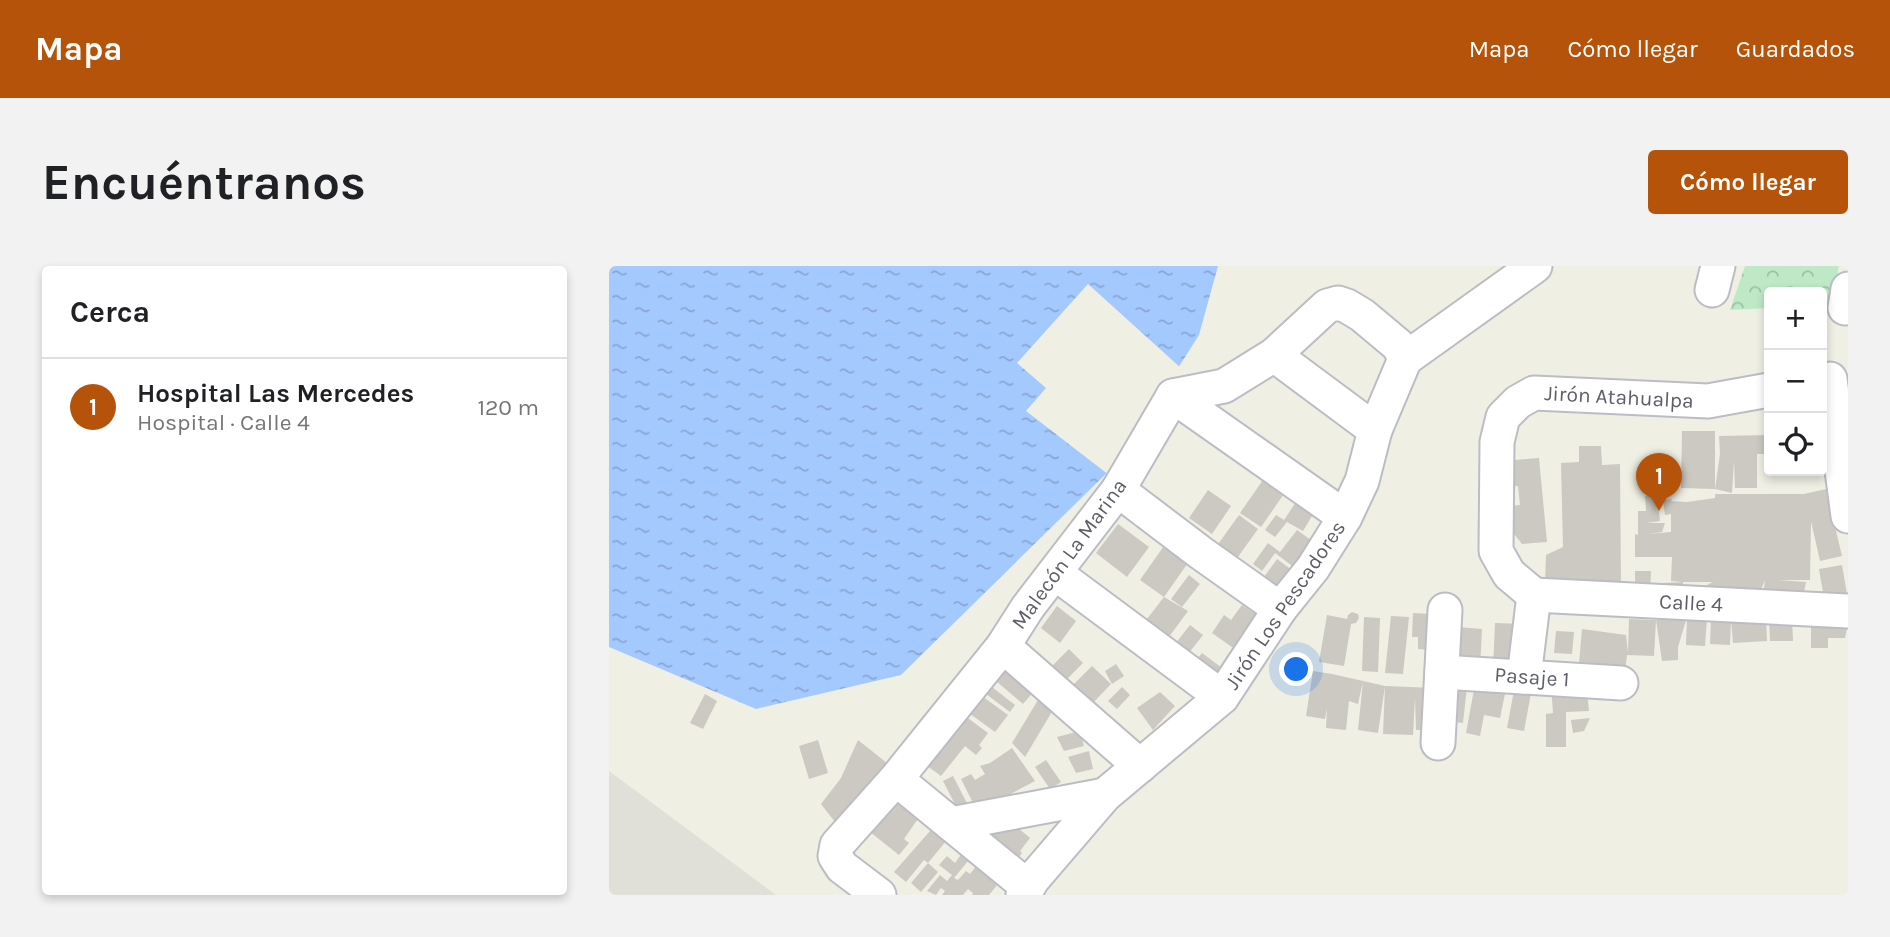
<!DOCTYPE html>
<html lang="es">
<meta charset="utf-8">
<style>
body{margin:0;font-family:Karla,sans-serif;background:#f2f2f2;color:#202124}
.controls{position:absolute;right:21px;top:21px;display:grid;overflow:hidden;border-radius:7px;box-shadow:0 4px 10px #0003}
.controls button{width:63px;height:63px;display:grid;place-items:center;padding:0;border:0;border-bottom:2px solid #e0e0e0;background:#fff;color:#202124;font:35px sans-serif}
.you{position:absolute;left:688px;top:404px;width:24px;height:24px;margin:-18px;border:5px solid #fff;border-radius:50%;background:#1a73e8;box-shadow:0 0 0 10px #1a73e833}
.badge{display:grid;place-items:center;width:46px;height:46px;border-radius:50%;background:#b45309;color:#fff;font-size:23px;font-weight:700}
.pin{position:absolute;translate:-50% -58px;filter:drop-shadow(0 2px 4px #0008)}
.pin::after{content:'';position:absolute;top:37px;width:24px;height:21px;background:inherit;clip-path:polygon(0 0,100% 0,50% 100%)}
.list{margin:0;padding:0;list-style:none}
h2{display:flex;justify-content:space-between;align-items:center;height:91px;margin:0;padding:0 28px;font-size:30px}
h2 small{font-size:23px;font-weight:400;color:#757577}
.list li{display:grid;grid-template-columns:46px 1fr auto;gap:21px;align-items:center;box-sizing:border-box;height:98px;padding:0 28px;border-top:2px solid #e0e0e0}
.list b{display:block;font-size:26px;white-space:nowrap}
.list p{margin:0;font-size:23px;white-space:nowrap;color:#757577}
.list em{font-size:23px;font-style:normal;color:#757577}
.icon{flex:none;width:38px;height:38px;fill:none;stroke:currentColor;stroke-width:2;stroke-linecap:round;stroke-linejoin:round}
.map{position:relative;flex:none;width:1239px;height:629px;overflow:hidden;border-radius:7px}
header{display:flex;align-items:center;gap:42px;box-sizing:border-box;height:98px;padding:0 35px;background:#b45309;color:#fff}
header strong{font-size:33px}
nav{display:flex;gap:38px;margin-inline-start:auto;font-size:24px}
.intro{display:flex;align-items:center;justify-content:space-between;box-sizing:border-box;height:168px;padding:0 42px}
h1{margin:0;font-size:49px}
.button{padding:18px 32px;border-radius:7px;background:#b45309;color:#fff;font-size:24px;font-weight:700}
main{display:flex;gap:42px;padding:0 42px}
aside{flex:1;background:#fff;border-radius:7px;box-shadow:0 4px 10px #0003}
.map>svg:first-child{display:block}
.industrial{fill:#e0e0d8}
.park{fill:url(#park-crowns)}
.water{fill:url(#water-ripples)}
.pier{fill:#f0efe4}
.building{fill:#cbc9c1}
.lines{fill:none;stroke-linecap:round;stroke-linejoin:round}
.minor-casing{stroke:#bbbdc4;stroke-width:37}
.minor{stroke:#fff;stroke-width:33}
.labels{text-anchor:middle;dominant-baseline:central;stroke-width:5;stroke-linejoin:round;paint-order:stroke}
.street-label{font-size:21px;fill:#5c5f66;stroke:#fff}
</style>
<header>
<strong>Mapa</strong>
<nav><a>Mapa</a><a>Cómo llegar</a><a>Guardados</a></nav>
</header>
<div class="intro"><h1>Encuéntranos</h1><a class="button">Cómo llegar</a></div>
<main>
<aside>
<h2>Cerca<small></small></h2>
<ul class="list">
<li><span class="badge">1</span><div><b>Hospital Las Mercedes</b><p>Hospital · Calle 4</p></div><em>120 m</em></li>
</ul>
</aside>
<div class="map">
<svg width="1239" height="629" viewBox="0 0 1239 629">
<defs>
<pattern id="park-crowns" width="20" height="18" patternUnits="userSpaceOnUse" patternTransform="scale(1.75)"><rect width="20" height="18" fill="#bee9c5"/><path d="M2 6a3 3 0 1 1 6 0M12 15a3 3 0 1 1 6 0" fill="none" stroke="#9ec0a4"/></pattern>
<pattern id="water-ripples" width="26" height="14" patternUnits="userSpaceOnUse" patternTransform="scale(1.75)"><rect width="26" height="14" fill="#a4c9ff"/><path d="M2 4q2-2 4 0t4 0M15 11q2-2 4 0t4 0" fill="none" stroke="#89a6d2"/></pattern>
</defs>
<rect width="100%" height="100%" fill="#f0efe4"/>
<polygon class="industrial" points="0,505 167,629 0,629"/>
<polygon class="park" points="1136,0 1230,0 1221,39 1213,39 1213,26 1160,26 1160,42 1121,44"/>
<polygon class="water" points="0,0 609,0 590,69 510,195 292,409 147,443 0,381"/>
<polygon class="pier" points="479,18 573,103 513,197 500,209 417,145 437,122 408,97"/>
<g class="building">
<polygon points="1073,165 1106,165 1106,223 1111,188 1110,170 1160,169 1160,188 1148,188 1148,222 1126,222 1125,195 1123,227 1106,223 1072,222"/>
<polygon points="970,180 992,180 993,199 1011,198 1012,321 936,318 937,289 954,281 952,197 970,196"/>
<polygon points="930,192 938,276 913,278 901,263 899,240 911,239 909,220 899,221 897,202 906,194"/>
<polygon points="656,211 677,225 652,261 631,247"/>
<polygon points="1217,223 1233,290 1211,295 1202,255 1201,314 1168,314 1197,316 1193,336 1154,331 1156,314 1149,331 1078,329 1104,316 1074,316 1074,328 1055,328 1054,317 1074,316 1062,315 1063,291 1026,291 1026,268 1029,269 1029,245 1037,245 1036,230 1048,229 1051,255 1038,257 1056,257 1053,266 1038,268 1062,266 1062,248 1056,249 1054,234 1063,233 1062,235 1078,236 1106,232 1106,228 1195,228"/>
<polygon points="599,224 622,240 603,268 580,252"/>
<polygon points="689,233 706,245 694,265 678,256 666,271 656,264 667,249 675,254"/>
<polygon points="630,249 649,263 626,295 607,281"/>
<polygon points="509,258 540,281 518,311 487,287"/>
<polygon points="688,264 709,279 690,305 666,287 653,305 644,298 659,277 671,286"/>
<polygon points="557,277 581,294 555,331 579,345 554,379 531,362 555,331 531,314"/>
<polygon points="668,293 687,307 675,326 655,311"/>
<polygon points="1233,299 1239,334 1216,338 1210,303"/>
<polygon points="1026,305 1042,305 1041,326 1026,326"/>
<polygon points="580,309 591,318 573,341 562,333"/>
<polygon points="633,339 655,354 627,384 603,367 615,349 622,354"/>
<polygon points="448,340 467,355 451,377 432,362"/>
<polygon points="743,346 749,348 750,352 747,357 742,358 735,400 710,396 718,349 738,353 739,349"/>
<polygon points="804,347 823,348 821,384 809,383 809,371 803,371"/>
<polygon points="782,350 800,351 794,408 776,407"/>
<polygon points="755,351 771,352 769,406 753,405"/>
<polygon points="1078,351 1098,352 1096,380 1077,379 1078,351 1069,381 1069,394 1053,395 1047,354 1045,390 1018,389 1016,406 969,409 973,363 1017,369 1019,387 1020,353 1047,354"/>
<polygon points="1160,351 1183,351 1184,375 1161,375"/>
<polygon points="1157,352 1158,375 1124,377 1122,354"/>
<polygon points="1102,353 1122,354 1121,379 1101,378"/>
<polygon points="886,357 913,358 912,389 900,388 900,403 884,402"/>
<polygon points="1202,357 1239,358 1236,372 1219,372 1219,382 1202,382"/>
<polygon points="581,359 594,369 572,397 559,387"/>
<polygon points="848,361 873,363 871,403 846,401"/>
<polygon points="947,365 965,366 963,388 945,387"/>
<polygon points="460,383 474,397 451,420 437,406"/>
<polygon points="593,387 617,405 604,421 581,403"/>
<polygon points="507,398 515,410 503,418 496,405"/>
<polygon points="483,400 502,418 481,440 462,421"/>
<polygon points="398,401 426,424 414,438 387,415"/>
<polygon points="704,405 723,408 754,415 776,420 769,467 749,464 754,415 749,438 740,435 737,464 717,462 718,442 716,453 697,450"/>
<polygon points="841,410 859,412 854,457 835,455"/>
<polygon points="867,413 898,418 891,452 875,449 871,470 857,467"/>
<polygon points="977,417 980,445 957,446 957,481 937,481 937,448 944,447 942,420"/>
<polygon points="906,419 923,422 915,465 898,462"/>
<polygon points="776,420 826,422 826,464 807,464 806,431 804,469 774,468"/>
<polygon points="383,421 406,439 401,446 377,428"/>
<polygon points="513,421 521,429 508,443 499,435"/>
<polygon points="366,425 399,449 386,466 353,442"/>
<polygon points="551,426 566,440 544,464 528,442"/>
<polygon points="96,428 108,435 94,463 81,457"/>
<polygon points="429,434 444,444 416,491 403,477"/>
<polygon points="352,447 379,467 370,479 373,482 367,489 356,480 332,510 310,494"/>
<polygon points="981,452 975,465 964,467 962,454"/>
<polygon points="471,465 475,480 455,485 448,471"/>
<polygon points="209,474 219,507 200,513 190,480"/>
<polygon points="249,474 283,501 233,565 212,538 232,512"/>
<polygon points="403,482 426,515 390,534 383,546 374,531 380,543 370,549 352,513 362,508 366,514 376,508 371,500 381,497"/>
<polygon points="480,485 484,503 467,507 459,491"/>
<polygon points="437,494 452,516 441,523 426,501"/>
<polygon points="344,510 362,545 352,550 334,515"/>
<polygon points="283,521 315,544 295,573 300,577 290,589 256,562"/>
<polygon points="396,551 421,572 411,585 413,587 403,600 375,576"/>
<polygon points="328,557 342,569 319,597 315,594 297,616 285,606"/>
<polygon points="356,583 364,589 345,612 349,614 357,605 361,608 371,595 393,613 380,629 363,629 364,627 359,623 354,629 333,629 336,625 332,622 327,629 318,625 331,609 338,615 343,609 330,599 338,590 346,597"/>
<polygon points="319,597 329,606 312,626 302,617"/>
</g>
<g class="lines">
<defs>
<g id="minor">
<polyline points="1103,24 1109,0"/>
<polyline points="1236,42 1239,23"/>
<polyline points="665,89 766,164"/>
<polyline points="1221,113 1239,250"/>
<polyline points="564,130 736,251"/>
<polyline points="509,224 592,287 671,343"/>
<polyline points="446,307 613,431"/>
<polyline points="925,329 900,308 887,285 888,176 894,151 909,136 925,127 1099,135 1160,124"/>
<polyline points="925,329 1239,345"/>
<polyline points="394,380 531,500"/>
<polyline points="833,406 1012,417"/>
<polyline points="915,411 925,329"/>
<polyline points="829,477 836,344"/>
<polyline points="287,513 419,621"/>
<polyline points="342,558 496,529"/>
<polyline points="270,629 233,601 226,590 228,579 287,513 394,380 419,341 509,224 564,130 615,120 665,89 718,40 729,37 738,40 753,49 790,80 796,93"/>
<polyline points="414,629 424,613 496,529 613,431 671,343 704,302 736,251 753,215 766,164 796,93 926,0"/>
</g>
</defs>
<use href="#minor" class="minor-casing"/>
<use href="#minor" class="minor"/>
</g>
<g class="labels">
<g class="street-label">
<text transform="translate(1010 131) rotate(3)">Jirón Atahualpa</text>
<text transform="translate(460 288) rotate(-54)">Malecón La Marina</text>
<text transform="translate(1082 337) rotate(3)">Calle 4</text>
<text transform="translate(676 339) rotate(-56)">Jirón Los Pescadores</text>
<text transform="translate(923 411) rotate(4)">Pasaje 1</text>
</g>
</g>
</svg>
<div class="controls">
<button>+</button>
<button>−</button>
<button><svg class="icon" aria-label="locate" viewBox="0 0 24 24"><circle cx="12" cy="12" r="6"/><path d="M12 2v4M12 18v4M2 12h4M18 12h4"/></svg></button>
</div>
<div class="you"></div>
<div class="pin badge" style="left:1050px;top:245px">1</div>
</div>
</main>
